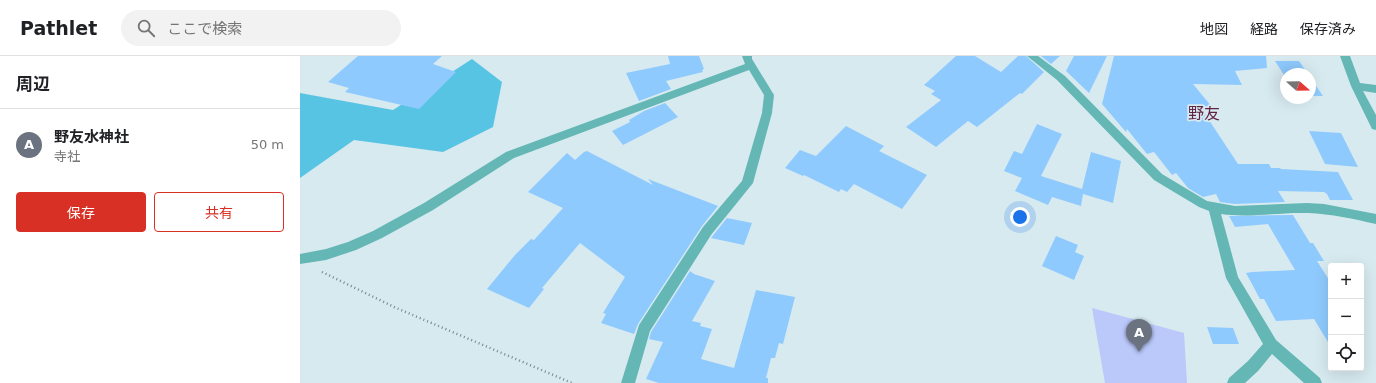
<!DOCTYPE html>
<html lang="ja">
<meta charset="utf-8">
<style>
body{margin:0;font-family:"DejaVu Sans","Noto Sans JP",sans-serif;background:#f2f2f2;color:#202124}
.controls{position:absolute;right:12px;bottom:12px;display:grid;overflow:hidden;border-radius:4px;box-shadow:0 4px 16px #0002}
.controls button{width:36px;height:36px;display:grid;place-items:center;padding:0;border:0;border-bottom:1px solid #e0e0e0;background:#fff;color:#202124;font:20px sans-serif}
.compass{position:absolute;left:980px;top:12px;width:36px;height:36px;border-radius:50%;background:#fff;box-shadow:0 4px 16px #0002;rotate:110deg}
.you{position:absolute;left:720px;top:161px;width:14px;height:14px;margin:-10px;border:3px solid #fff;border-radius:50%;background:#1a73e8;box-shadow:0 0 0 6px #1a73e833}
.badge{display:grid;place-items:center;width:26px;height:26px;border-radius:50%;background:#d93025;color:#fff;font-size:13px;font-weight:700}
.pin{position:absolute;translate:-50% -33px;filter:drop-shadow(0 1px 2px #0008)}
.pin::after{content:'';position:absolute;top:21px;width:14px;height:12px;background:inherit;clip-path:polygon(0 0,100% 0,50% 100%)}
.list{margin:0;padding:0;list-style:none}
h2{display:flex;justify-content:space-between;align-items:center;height:52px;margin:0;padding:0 16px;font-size:17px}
h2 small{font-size:13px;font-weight:400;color:#757577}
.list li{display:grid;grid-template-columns:26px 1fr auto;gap:12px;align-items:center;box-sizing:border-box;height:72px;padding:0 16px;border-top:1px solid #e0e0e0}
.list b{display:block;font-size:15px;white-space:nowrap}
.list p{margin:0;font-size:13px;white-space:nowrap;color:#757577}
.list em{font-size:13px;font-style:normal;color:#757577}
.actions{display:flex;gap:8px;padding:12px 16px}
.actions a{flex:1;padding:9px 0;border:1px solid #d93025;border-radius:4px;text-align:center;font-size:14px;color:#d93025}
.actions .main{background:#d93025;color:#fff}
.icon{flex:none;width:22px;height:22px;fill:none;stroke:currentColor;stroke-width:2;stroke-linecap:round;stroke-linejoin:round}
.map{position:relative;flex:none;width:1076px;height:327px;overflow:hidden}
header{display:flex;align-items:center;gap:24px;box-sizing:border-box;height:56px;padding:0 20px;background:#fff;border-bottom:1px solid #e0e0e0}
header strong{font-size:19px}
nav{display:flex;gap:22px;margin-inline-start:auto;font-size:14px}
.search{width:280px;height:36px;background:#f2f2f2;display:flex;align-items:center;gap:10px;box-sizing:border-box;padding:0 14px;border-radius:22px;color:#757577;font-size:15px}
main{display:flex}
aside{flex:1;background:#fff}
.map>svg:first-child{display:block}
.green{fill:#58c4e3}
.water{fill:#bac8fa}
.building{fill:#8fcafe}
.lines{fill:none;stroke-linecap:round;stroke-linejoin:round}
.path{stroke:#7a868a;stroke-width:2.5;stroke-dasharray:1 3;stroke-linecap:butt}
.minor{fill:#64b7b5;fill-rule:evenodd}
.labels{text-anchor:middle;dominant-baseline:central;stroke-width:3.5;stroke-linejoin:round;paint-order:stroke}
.quarter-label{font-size:16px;fill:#632344;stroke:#d7eaf0}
</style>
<header>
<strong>Pathlet</strong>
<div class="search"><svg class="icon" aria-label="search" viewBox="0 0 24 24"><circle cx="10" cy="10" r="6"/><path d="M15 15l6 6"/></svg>ここで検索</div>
<nav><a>地図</a><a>経路</a><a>保存済み</a></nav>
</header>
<main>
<aside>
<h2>周辺<small></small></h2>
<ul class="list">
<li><span class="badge" style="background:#6b7280">A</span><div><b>野友水神社</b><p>寺社</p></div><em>50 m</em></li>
</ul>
<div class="actions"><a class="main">保存</a><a>共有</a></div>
</aside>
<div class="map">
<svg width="1076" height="327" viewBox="0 0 1076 327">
<rect width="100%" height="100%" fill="#d7eaf0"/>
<polygon class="green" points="172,3 202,26 193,71 143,96 54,84 0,122 0,37 93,54"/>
<polygon class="water" points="792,252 884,277 887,327 805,327"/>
<g class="building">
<polygon points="58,0 142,0 133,8 156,16 119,53 45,36 49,32 28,26"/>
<polygon points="368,0 399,0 404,13 402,14 403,16 366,25 371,33 339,45 326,17 370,8"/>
<polygon points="656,0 675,0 701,16 718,0 726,0 744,16 722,38 720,37 677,71 668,65 636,91 606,71 641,44 631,38 635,35 624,29"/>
<polygon points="741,0 760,0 751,8"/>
<polygon points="774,0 807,0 789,37 766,15"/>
<polygon points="814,0 966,0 967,12 935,15 942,29 893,28 912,51 910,51 912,53 903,55 938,108 969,108 971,112 980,112 981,113 1038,116 1053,144 1030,144 1027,138 1024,136 978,135 985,146 935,148 920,146 916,138 903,141 888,132 876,117 872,119 854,96 847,98 827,73 826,76 802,48"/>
<polygon points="975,5 999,5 1008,18 986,18 986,22"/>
<polygon points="1010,21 1023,40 1010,40"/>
<polygon points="365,47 378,61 323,89 312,75 330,66 329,64 344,55"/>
<polygon points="737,68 762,78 741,120 782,133 791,96 821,105 813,147 783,138 781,150 752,141 748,149 715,135 722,122 704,115 714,95 722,98"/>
<polygon points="546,70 584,90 579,95 627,119 602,153 554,128 547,136 541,133 539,136 504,119 503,120 485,112 500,94 516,100"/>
<polygon points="1009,75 1041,77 1058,111 1025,108"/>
<polygon points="287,95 353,129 348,123 418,150 402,170 338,268 334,278 301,267 306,258 303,257 325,221 280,187 242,232 244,233 229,252 187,233 215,199 231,183 234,184 263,152 228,136 267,97 275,104 284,96"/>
<polygon points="993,159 1010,187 1013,187 1024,205 1017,205 1031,227 1031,291 1014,263 976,265 964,243 960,243 946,217 952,216 995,214 968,168 935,171 929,160"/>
<polygon points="427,162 452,167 444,189 411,182"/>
<polygon points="756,180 778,189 775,196 784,200 774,224 742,210"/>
<polygon points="390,215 394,218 415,225 392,265 401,267 400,270 412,273 401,303 434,312 456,234 495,241 483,288 479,287 475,302 471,302 466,322 468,322 468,327 359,327 346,323 363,286 349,283 351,276"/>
<polygon points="907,271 933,272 939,288 913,288"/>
</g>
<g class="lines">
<polyline class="path" points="22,216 94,251 272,327"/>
<g class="minor">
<polygon points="442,0 452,0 452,3 474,39 472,57 453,127 411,179 350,275 335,327 321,327 339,269 403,171 442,125 462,57 464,39 449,14 214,102 133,154 82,182 56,194 26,204 0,208 0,198 26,193 48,186 73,175 124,147 206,96 445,8"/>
<path d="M 727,0 L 738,0 L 765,20 L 862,118 L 907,145 L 935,150 L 1007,147 L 1024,148 L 1076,158 L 1076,168 C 1054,163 1031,158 1008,157 C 979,156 950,162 921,158 L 938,221 L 976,284 L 1020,322 L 1022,327 L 1004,327 L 972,298 L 958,315 L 945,327 L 927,327 L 929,322 L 948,305 L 963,288 L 926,222 L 909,155 L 899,151 L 854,124 L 757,24 Z"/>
<polygon points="1040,0 1050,0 1060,27 1076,29 1076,37 1063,35 1076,59 1076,74 1072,73 1051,30"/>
</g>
</g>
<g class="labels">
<g class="quarter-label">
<text x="904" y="57">野友</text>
</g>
</g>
</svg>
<div class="controls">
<button>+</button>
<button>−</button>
<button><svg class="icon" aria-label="locate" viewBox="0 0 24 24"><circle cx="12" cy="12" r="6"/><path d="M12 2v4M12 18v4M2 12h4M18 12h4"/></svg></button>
</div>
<svg class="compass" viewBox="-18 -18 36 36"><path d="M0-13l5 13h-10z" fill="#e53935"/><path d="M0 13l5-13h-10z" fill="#757577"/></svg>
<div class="you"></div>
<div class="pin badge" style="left:839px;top:296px;background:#6b7280">A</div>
</div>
</main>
